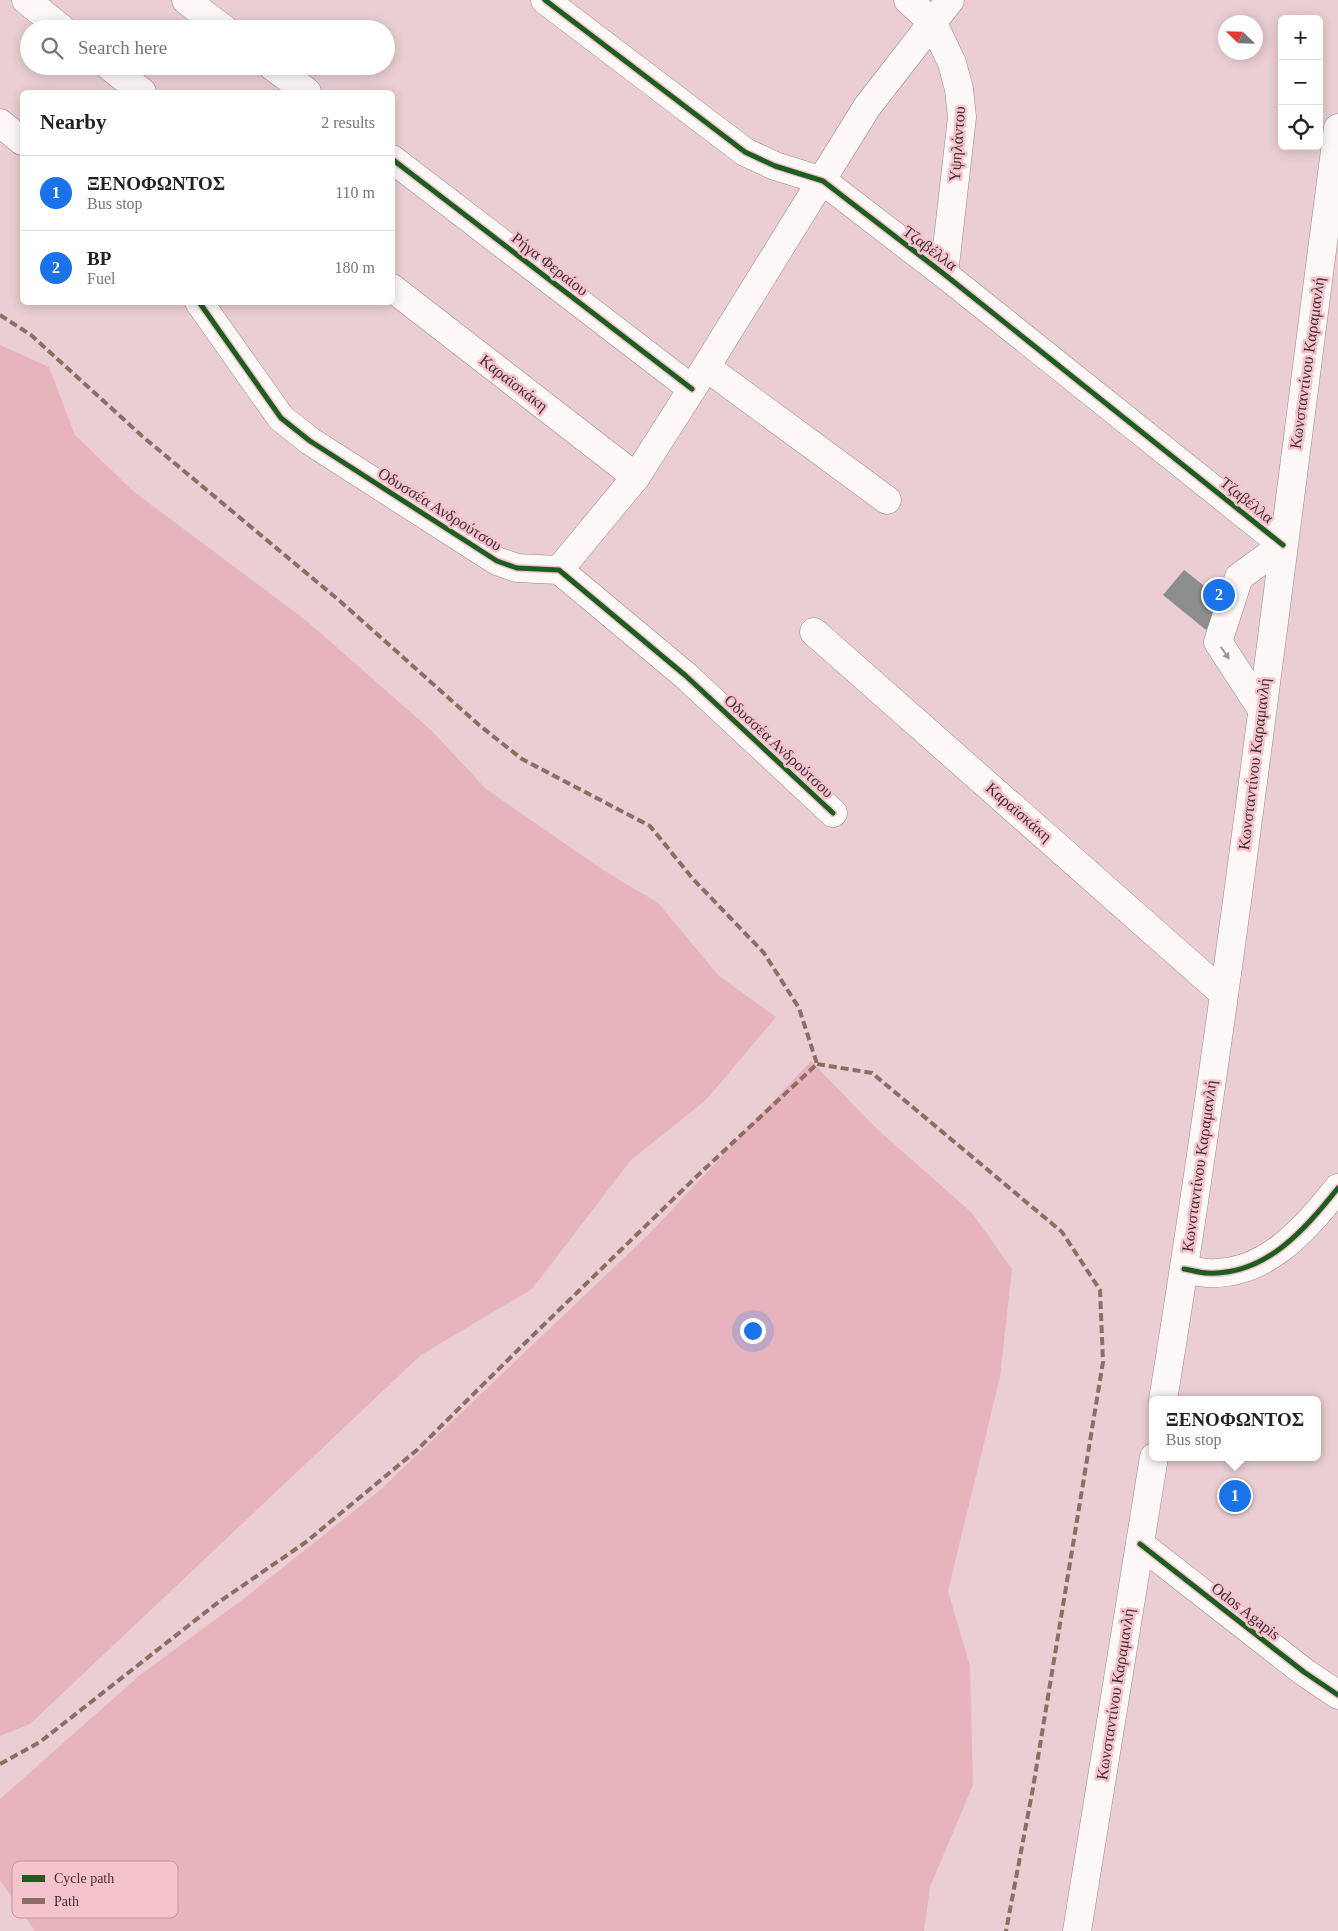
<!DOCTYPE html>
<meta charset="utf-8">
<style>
body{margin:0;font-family:"Times New Roman",serif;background:#f2f2f2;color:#222}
.controls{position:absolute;right:15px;top:15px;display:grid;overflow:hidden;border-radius:8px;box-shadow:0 2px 12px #0003}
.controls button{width:45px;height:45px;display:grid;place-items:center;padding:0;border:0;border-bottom:1px solid #e0e0e0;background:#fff;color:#222;font:25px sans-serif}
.compass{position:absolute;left:1218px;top:15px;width:45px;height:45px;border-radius:50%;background:#fff;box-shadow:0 2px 12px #0003;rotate:293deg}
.you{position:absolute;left:752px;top:1330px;width:18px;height:18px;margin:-12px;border:4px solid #fff;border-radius:50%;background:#1a73e8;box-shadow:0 0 0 8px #1a73e833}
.badge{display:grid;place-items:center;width:32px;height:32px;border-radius:50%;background:#1a73e8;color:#fff;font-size:16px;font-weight:700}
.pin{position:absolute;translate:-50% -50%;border:2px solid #fff;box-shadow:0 1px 5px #0006}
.popup{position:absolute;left:1149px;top:1396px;width:172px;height:65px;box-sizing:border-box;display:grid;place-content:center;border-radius:8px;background:#fff;filter:drop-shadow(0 1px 4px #0005);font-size:16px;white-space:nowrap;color:#767676}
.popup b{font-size:19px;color:#222}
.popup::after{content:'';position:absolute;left:50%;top:100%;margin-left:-10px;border:10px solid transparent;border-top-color:#fff}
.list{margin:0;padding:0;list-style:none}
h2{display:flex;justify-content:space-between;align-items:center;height:65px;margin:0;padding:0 20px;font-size:21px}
h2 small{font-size:16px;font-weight:400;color:#767676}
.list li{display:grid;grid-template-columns:32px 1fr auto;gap:15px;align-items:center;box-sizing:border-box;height:75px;padding:0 20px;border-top:1px solid #e0e0e0}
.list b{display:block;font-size:19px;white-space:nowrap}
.list p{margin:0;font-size:16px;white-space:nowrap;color:#767676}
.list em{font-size:16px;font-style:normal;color:#767676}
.icon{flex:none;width:28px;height:28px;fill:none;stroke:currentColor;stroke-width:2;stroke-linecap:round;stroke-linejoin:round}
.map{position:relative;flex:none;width:1338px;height:1931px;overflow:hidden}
.search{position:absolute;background:#fff;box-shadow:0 2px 12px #0003;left:20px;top:20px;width:375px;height:55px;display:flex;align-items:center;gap:12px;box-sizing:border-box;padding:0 18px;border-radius:28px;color:#767676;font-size:19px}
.panel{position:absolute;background:#fff;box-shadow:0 2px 12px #0003;left:20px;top:90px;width:375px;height:215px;border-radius:8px}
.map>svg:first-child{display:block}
.green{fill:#e7b4be}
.building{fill:#8c8d8e}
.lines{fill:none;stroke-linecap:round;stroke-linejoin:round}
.minor-casing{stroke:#9c878b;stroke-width:29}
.major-casing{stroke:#9c878b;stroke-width:29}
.minor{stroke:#fcf8f8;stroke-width:28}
.major{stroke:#fcf8f8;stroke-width:28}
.quiet{stroke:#8d6e63;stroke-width:4;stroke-dasharray:8 4;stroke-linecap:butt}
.cycleway-casing{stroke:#f5c3cc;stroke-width:8}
.cycleway{stroke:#1b5e20;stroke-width:5}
.oneway{fill:#9f9495}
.labels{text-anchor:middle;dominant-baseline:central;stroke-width:5;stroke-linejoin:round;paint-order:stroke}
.street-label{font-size:16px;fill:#422f32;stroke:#f5c3cc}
.key{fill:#f5c3cc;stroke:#bf979e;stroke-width:1}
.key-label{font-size:14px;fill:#422f32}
</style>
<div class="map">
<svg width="1338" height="1931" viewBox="0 0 1338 1931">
<rect width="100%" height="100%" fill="#eaced3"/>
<g class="green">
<polygon points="0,345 49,367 75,435 133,491 308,622 432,731 486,789 603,870 658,903 719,976 776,1017 706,1100 631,1160 532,1289 421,1355 30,1724 0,1736"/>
<polygon points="811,1061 876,1128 972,1213 1012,1269 1000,1377 948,1591 970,1666 973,1785 930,1887 924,1931 35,1931 0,1880 0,1799 140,1675 246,1597 379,1491 650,1233"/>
</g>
<polygon class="building" points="1184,570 1226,603 1206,630 1163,595"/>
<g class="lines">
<defs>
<g id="minor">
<polyline points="26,0 62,29"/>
<polyline points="186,0 224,29"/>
<polyline points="545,0 745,152 775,166 823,181 944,274 1283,545 1239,577 1218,642 1261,708"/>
<polyline points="908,0 933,23 952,63 959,89 962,117 944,274"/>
<polyline points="109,66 142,92"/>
<polyline points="272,66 307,92"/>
<polyline points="0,123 22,141"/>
<polyline points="392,159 692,389"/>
<polyline points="392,288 636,477"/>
<polyline points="199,302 281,418 310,441 497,561 517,568 559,570 686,676 833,813"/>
<polyline points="706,367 887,500"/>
<polyline points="559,570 636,477 706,367 867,107 950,0"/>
<polyline points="814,632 1223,993"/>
<path d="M 1184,1269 C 1192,1270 1200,1273 1207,1273 C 1266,1276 1305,1229 1338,1188"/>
<polyline points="1140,1544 1304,1672 1338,1695"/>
</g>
<g id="major">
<path d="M 1163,1400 C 1232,977 1282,552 1338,128"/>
<polyline points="1077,1931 1154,1457"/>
</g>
</defs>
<use href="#minor" class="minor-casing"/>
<use href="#major" class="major-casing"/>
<use href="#minor" class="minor"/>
<use href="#major" class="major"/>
<g class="quiet">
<polyline points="0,315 31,335 142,436 341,602 479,725 522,759 650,826 693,879 764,953 799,1008 817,1064"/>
<polyline points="817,1064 872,1073 1062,1232 1100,1290 1103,1362 1033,1788 1006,1931"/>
<polyline points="0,1764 40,1742 216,1604 306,1542 417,1450 523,1345 696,1177 817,1064"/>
</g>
<defs>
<g id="cycleway">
<polyline points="545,0 745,152 775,166 823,181 944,274 1283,545"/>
<polyline points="392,159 692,389"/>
<polyline points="199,302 281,418 310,441 497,561 517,568 559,570 686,676 833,813"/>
<path d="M 1184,1269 C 1192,1270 1200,1273 1207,1273 C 1266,1276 1305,1229 1338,1188"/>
<polyline points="1140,1544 1304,1672 1338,1695"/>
</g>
</defs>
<use href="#cycleway" class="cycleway-casing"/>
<use href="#cycleway" class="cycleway"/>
</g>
<defs><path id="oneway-solid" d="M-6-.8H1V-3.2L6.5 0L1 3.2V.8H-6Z" transform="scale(1.25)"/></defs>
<use class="oneway" href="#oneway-solid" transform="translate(1225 653) rotate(56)"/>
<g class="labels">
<g class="street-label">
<text transform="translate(957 144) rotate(-86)">Υψηλάντου</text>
<text transform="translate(930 248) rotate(37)">Τζαβέλλα</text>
<text transform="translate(550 264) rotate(38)">Ρήγα Φεραίου</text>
<text transform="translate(1307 363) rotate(-82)">Κωνσταντίνου Καραμανλή</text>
<text transform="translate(514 383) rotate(38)">Καραϊσκάκη</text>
<text transform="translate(1247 500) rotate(39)">Τζαβέλλα</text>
<text transform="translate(440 509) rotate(32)">Οδυσσέα Ανδρούτσου</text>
<text transform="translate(779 746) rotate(43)">Οδυσσέα Ανδρούτσου</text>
<text transform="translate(1254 764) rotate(-83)">Κωνσταντίνου Καραμανλή</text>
<text transform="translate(1019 812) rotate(41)">Καραϊσκάκη</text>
<text transform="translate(1199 1166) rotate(-82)">Κωνσταντίνου Καραμανλή</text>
<text transform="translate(1246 1611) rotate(38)">Odos Agapis</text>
<text transform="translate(1115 1694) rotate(-81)">Κωνσταντίνου Καραμανλή</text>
</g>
</g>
<rect x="12" y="1861" width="166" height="57" rx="8" class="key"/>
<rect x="22" y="1875" width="23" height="7" fill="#1b5e20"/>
<rect x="22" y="1898" width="23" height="6" fill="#8d6e63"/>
<g class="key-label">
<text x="54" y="1883">Cycle path</text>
<text x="54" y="1906">Path</text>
</g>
</svg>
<div class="controls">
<button>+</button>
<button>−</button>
<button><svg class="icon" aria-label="locate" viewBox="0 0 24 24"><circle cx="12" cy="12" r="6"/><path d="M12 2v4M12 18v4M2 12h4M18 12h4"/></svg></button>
</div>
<svg class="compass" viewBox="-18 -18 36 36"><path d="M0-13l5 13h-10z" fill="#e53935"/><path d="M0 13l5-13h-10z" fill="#767676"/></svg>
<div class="you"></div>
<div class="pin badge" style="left:1235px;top:1496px">1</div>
<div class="popup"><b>ΞΕΝΟΦΩΝΤΟΣ</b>Bus stop</div>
<div class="pin badge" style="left:1219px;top:595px">2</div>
<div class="search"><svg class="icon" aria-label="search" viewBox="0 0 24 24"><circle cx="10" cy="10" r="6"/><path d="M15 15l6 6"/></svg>Search here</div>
<section class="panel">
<h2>Nearby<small>2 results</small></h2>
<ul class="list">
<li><span class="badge">1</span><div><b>ΞΕΝΟΦΩΝΤΟΣ</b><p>Bus stop</p></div><em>110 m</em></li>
<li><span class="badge">2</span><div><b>BP</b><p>Fuel</p></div><em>180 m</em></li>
</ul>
</section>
</div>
